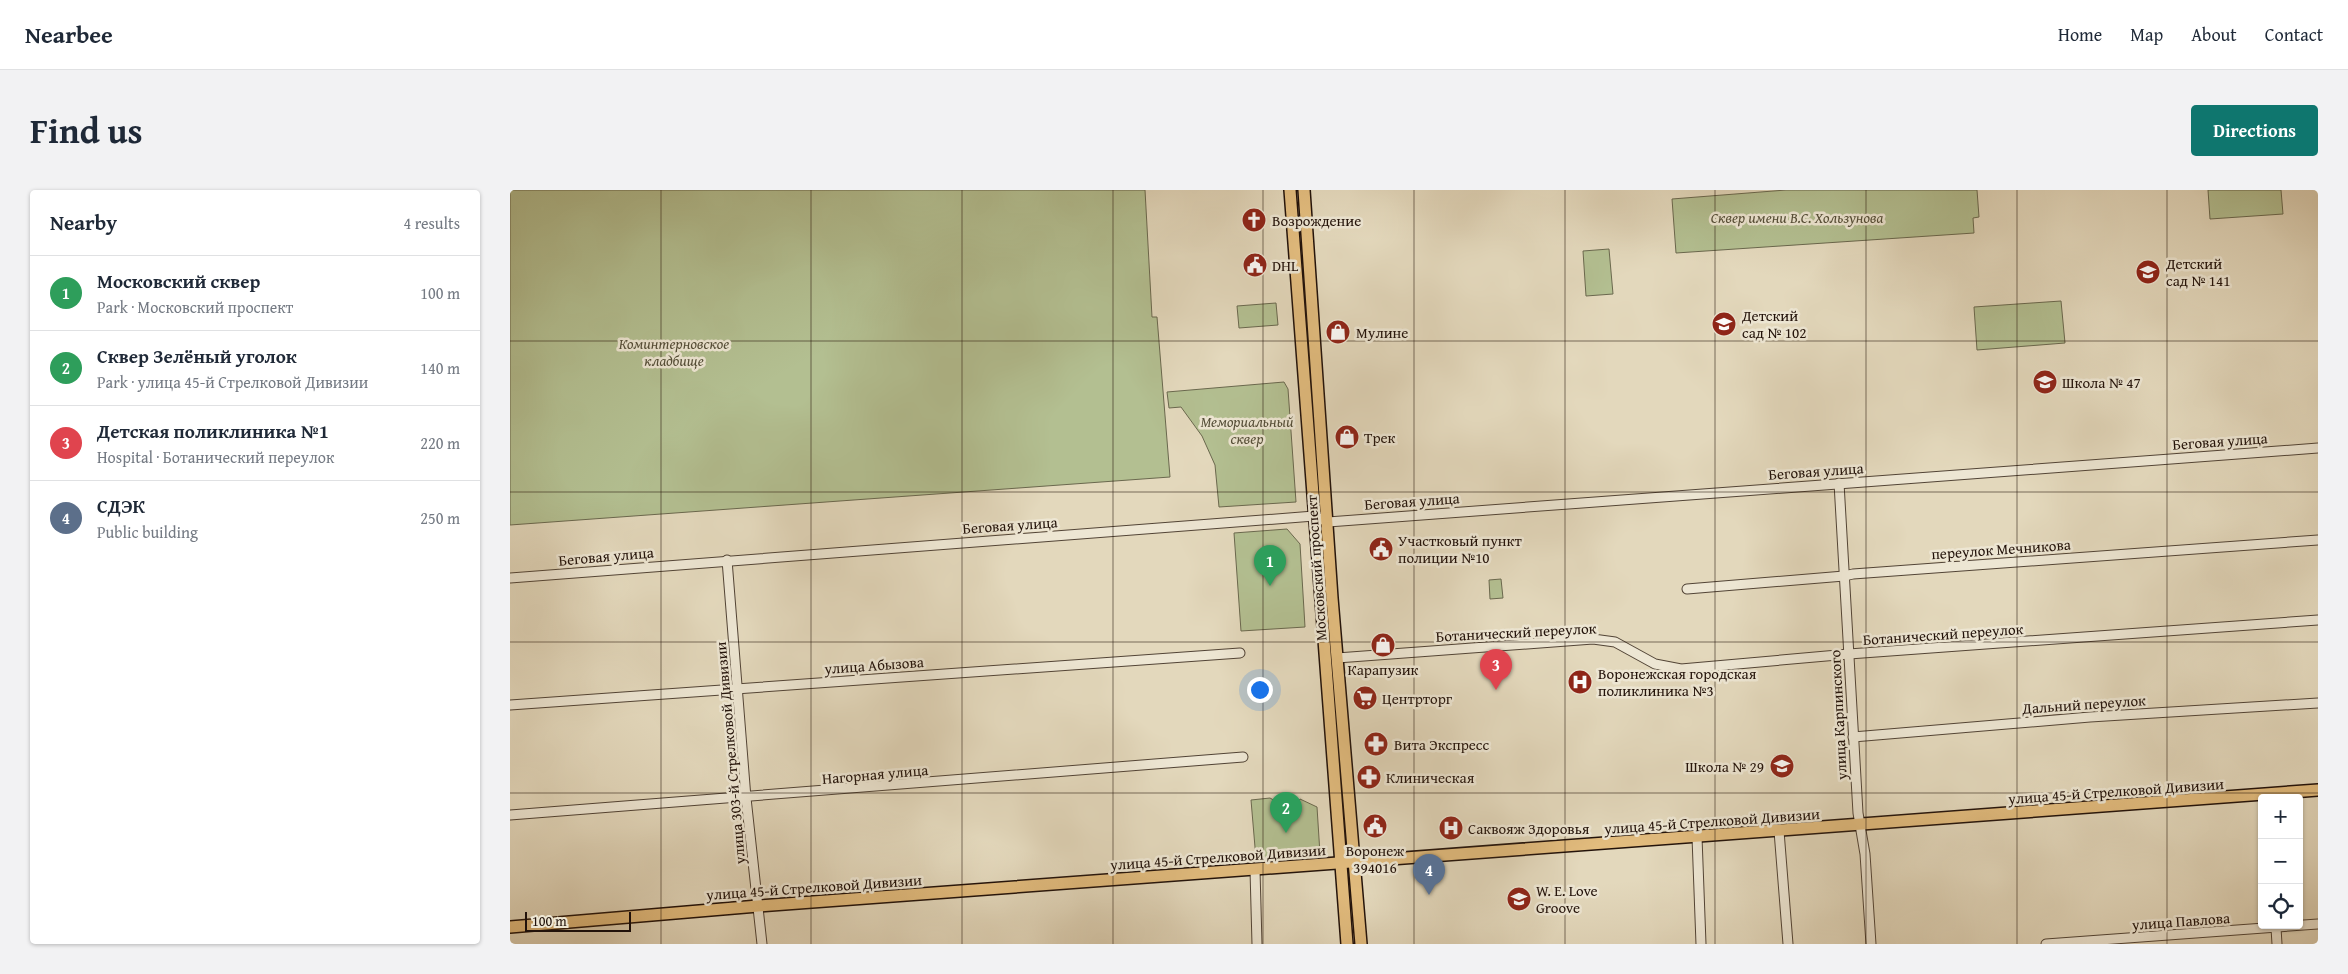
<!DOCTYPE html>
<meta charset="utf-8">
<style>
body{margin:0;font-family:"Gentium Book Plus",serif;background:#f2f2f3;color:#1f2937}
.controls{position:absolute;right:15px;bottom:15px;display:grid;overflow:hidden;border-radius:5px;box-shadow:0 1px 4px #0004}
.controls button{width:45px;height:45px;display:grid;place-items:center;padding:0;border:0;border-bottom:1px solid #e0e1e3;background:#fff;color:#1f2937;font:25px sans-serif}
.scale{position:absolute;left:15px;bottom:12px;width:106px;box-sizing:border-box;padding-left:5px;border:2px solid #22120a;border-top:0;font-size:14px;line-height:18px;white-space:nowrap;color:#22120a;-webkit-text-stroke:4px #ede6d3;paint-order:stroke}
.you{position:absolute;left:749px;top:499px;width:18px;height:18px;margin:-12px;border:4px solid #fff;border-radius:50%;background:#1a73e8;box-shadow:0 0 0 8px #1a73e833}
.badge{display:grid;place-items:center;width:32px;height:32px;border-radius:50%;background:#0f766e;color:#fff;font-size:16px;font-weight:700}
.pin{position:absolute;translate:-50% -41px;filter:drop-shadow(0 1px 2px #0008)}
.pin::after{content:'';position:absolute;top:26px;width:18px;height:15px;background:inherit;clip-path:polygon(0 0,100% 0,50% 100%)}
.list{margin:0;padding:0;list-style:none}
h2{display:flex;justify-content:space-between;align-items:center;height:65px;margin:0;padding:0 20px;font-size:21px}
h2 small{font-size:16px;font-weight:400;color:#747a83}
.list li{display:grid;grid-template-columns:32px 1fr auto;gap:15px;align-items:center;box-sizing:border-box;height:75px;padding:0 20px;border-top:1px solid #e0e1e3}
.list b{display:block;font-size:19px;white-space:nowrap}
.list p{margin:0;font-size:16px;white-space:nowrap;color:#747a83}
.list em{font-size:16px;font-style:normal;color:#747a83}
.icon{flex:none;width:28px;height:28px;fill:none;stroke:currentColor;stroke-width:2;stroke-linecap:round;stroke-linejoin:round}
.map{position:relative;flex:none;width:1808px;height:754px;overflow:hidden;border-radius:5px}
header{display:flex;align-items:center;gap:30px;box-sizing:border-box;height:70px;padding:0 25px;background:#fff;border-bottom:1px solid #e0e1e3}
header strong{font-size:24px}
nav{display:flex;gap:28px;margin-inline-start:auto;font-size:18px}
.intro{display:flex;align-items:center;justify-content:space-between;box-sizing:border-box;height:120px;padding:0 30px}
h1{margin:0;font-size:35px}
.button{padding:12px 22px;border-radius:5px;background:#0f766e;color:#fff;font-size:18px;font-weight:700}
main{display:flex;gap:30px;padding:0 30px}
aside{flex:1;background:#fff;border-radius:5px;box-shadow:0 1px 4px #0004}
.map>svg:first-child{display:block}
.green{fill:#b3bf91;stroke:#6a684e}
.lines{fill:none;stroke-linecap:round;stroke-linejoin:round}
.minor-casing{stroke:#524436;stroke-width:11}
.major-casing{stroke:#22120a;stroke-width:14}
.minor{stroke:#ede6d3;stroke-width:9}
.major{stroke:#e2bc7e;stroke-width:11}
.grid{fill:none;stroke:#22120a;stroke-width:1;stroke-opacity:0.55}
.labels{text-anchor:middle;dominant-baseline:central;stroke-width:5;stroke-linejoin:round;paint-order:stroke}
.park-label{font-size:15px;font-style:italic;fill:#554f39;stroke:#ede6d3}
.poi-label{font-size:15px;fill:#22120a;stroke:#ede6d3;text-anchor:start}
.street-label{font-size:15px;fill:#22120a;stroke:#ede6d3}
</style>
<header>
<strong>Nearbee</strong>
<nav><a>Home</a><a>Map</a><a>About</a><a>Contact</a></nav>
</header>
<div class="intro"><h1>Find us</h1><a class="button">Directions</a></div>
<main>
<aside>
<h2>Nearby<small>4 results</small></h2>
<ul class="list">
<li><span class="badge" style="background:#2e9e5b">1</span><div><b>Московский сквер</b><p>Park · Московский проспект</p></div><em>100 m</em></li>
<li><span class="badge" style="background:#2e9e5b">2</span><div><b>Сквер Зелёный уголок</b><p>Park · улица 45-й Стрелковой Дивизии</p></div><em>140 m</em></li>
<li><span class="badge" style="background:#e0444e">3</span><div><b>Детская поликлиника №1</b><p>Hospital · Ботанический переулок</p></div><em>220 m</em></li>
<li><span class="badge" style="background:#5c6f8a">4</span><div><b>СДЭК</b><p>Public building</p></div><em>250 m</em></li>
</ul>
</aside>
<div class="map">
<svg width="1808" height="754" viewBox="0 0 1808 754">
<rect width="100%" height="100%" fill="#e3d8bc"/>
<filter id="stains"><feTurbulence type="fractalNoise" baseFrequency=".004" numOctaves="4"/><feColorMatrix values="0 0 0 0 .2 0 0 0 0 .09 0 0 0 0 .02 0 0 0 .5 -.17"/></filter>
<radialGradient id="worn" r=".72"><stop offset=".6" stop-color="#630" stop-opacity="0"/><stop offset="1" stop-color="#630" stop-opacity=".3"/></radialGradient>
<g class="green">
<polygon points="0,0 635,0 642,127 647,127 660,287 0,335"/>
<polygon points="1276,0 1467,0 1469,27 1463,28 1464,43 1166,63 1162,9"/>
<polygon points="1698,0 1771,0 1773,24 1700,29"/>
<polygon points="1099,59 1103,104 1076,106 1073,61"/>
<polygon points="1551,111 1555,153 1467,160 1464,117"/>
<polygon points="766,113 768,135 729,138 727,116"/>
<polygon points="774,192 778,199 786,312 709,317 705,275 692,246 671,217 659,218 657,202"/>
<polygon points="777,339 790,354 795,437 731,441 724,343"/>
<polygon points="991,389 993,408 980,409 979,390"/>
<polygon points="760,608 783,621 790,609 807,617 810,664 746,669 741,610"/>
</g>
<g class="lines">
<defs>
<g id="minor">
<polyline points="1329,293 1348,623 1355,664 1361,754"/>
<polyline points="217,370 236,608 252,754"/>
<polyline points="0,388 804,326 818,332 1808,258"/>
<polyline points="1177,399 1334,386 1343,384 1808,350"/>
<polyline points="827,468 1083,449 1105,452 1145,474 1171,479 1339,464 1808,430"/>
<polyline points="0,515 730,463"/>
<polyline points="1343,547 1580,527 1808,513"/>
<polyline points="0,625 733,567"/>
<polyline points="1269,641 1278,754"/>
<polyline points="1187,647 1191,754"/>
<polyline points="745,680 747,754"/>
<polyline points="1766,738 1767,754"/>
<polyline points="1536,754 1808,734"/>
</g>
<g id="major">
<polyline points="780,0 837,754"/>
<polyline points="794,0 822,408 851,754"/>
<polyline points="0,737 248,716 1808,600"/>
</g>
</defs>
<use href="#minor" class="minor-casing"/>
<use href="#major" class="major-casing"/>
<use href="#minor" class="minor"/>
<use href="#major" class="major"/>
</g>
<path class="grid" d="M 151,0 L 151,754M 301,0 L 301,754M 452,0 L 452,754M 603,0 L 603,754M 753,0 L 753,754M 904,0 L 904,754M 1055,0 L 1055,754M 1205,0 L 1205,754M 1356,0 L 1356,754M 1507,0 L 1507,754M 1657,0 L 1657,754M 0,151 L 1808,151M 0,302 L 1808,302M 0,452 L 1808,452M 0,603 L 1808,603"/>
<defs>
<symbol id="church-disc" viewBox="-11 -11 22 22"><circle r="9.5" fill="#8f2418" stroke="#ede6d3"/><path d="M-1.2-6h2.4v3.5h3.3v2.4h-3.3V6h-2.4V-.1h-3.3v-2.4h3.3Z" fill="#fff"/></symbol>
<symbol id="civic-disc" viewBox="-11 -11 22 22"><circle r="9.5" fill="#8f2418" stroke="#ede6d3"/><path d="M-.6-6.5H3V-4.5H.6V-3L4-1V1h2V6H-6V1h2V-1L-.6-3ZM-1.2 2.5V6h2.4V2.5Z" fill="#fff"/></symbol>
<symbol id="school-disc" viewBox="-11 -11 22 22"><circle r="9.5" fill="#8f2418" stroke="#ede6d3"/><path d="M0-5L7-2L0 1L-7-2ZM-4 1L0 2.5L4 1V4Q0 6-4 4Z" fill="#fff"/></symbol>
<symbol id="shop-disc" viewBox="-11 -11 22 22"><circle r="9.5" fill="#8f2418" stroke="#ede6d3"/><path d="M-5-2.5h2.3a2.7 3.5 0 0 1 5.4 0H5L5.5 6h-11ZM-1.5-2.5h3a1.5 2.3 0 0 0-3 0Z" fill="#fff"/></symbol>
<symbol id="hospital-disc" viewBox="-11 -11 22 22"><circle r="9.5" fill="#8f2418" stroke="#ede6d3"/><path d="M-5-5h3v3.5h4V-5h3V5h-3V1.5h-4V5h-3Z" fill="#fff"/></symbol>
<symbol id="supermarket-disc" viewBox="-11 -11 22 22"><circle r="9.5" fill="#8f2418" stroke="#ede6d3"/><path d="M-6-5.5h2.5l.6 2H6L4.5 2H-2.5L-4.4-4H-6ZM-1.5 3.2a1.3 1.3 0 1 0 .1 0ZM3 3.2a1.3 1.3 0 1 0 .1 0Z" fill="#fff"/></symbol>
<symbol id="pharmacy-disc" viewBox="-11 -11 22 22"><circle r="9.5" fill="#8f2418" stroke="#ede6d3"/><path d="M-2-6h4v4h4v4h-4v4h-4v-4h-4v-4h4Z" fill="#fff"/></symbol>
</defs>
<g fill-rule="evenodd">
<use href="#church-disc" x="730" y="16" width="28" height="28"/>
<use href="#civic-disc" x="731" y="61" width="28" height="28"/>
<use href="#school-disc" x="1624" y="68" width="28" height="28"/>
<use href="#school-disc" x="1200" y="120" width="28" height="28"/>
<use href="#shop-disc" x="814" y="128" width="28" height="28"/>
<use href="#school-disc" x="1521" y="178" width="28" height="28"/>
<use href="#shop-disc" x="823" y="233" width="28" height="28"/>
<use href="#civic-disc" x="857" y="345" width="28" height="28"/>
<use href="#shop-disc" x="859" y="441" width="28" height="28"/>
<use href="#hospital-disc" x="1056" y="478" width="28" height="28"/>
<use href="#supermarket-disc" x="841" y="494" width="28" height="28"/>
<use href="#pharmacy-disc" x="852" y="540" width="28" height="28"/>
<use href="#school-disc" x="1258" y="562" width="28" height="28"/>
<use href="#pharmacy-disc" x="845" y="573" width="28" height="28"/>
<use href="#civic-disc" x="851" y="622" width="28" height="28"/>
<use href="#hospital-disc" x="927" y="624" width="28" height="28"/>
<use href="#school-disc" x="995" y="695" width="28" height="28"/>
</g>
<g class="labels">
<g class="park-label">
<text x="1287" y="27">Сквер имени В.С. Хользунова</text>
<text x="164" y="153">Коминтерновское<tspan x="164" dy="17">кладбище</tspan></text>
<text x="737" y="231">Мемориальный<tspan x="737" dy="17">сквер</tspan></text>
</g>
<g class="poi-label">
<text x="762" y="30">Возрождение</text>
<text x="1656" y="73">Детский<tspan x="1656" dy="17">сад № 141</tspan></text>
<text x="762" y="75">DHL</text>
<text x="1232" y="125">Детский<tspan x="1232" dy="17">сад № 102</tspan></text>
<text x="846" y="142">Мулине</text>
<text x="1552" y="192">Школа № 47</text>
<text x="854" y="247">Трек</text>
<text x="888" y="350">Участковый пункт<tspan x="888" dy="17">полиции №10</tspan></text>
<text x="873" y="479" text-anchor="middle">Карапузик</text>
<text x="1088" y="483">Воронежская городская<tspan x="1088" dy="17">поликлиника №3</tspan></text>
<text x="872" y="508">Центрторг</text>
<text x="884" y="554">Вита Экспресс</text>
<text x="1254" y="576" text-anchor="end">Школа № 29</text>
<text x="876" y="587">Клиническая</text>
<text x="958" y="638">Саквояж Здоровья</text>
<text x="865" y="660" text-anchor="middle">Воронеж<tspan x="865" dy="17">394016</tspan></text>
<text x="1026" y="700">W. E. Love<tspan x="1026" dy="17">Groove</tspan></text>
</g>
<g class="street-label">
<text transform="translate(1710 251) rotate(-4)">Беговая улица</text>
<text transform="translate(1306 281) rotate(-4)">Беговая улица</text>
<text transform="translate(902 311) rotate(-4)">Беговая улица</text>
<text transform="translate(500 335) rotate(-4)">Беговая улица</text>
<text transform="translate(1491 359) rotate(-4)">переулок Мечникова</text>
<text transform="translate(96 366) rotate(-5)">Беговая улица</text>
<text transform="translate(806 378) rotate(-94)">Московский проспект</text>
<text transform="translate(1006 442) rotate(-3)">Ботанический переулок</text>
<text transform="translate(1433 444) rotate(-4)">Ботанический переулок</text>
<text transform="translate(364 475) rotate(-4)">улица Абызова</text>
<text transform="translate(1574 514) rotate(-4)">Дальний переулок</text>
<text transform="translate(1328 525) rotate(-93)">улица Карпинского</text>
<text transform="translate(220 563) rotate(-95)">улица 303-й Стрелковой Дивизии</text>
<text transform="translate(365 584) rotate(-5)">Нагорная улица</text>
<text transform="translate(1606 601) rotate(-4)">улица 45-й Стрелковой Дивизии</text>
<text transform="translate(1202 631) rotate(-4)">улица 45-й Стрелковой Дивизии</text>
<text transform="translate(708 667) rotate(-4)">улица 45-й Стрелковой Дивизии</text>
<text transform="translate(304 697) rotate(-4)">улица 45-й Стрелковой Дивизии</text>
<text transform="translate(1671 731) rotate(-4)">улица Павлова</text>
</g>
</g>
<rect width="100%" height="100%" filter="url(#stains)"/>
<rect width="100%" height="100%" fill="url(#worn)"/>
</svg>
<div class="controls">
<button>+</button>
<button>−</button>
<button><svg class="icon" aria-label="locate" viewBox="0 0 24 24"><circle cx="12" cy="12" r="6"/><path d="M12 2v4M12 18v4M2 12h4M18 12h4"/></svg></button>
</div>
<div class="scale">100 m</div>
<div class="you"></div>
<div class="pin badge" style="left:760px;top:396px;background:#2e9e5b">1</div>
<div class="pin badge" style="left:776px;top:643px;background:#2e9e5b">2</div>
<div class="pin badge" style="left:986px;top:500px;background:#e0444e">3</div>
<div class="pin badge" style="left:919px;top:705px;background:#5c6f8a">4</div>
</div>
</main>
